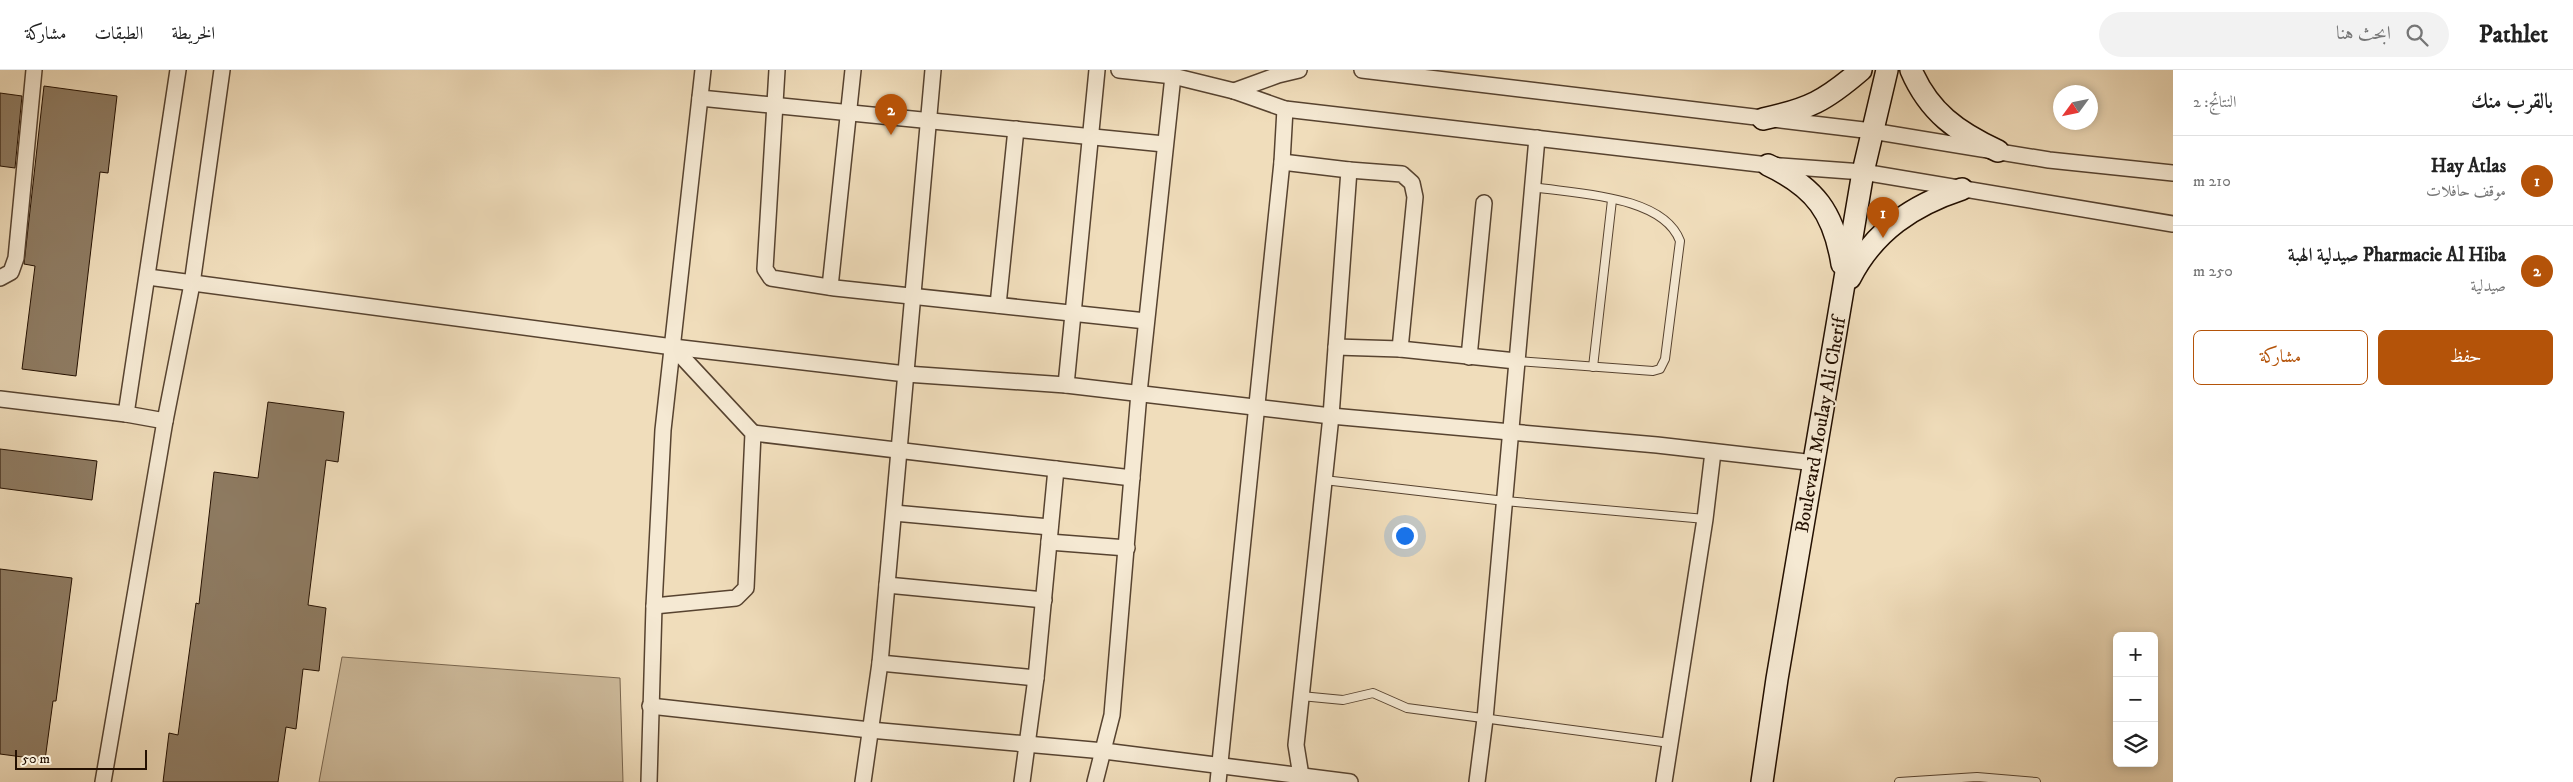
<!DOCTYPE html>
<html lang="ar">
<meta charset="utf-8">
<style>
body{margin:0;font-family:"IM FELL DW Pica",Amiri,serif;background:#f2f2f2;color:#222;direction:rtl}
.controls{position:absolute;right:15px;bottom:15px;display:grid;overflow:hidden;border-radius:8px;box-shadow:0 2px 8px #0003}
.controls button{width:45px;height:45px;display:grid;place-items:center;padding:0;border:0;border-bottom:1px solid #e0e0e0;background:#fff;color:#222;font:25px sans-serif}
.compass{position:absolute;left:2053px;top:15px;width:45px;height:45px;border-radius:50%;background:#fff;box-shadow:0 2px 8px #0003;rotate:237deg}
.scale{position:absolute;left:15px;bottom:12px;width:132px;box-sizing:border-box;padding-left:5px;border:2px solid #241001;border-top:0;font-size:14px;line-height:18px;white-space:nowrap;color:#241001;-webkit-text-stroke:4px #f5e9d3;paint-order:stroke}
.you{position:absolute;left:1404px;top:465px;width:18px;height:18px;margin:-12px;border:4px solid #fff;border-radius:50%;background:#1a73e8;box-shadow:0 0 0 8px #1a73e833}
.badge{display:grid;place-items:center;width:32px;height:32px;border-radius:50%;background:#b45309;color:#fff;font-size:16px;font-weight:700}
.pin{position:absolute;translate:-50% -41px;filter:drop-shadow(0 1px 2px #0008)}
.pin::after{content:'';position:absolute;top:26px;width:18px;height:15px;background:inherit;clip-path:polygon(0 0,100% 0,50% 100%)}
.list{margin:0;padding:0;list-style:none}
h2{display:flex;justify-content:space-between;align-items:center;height:65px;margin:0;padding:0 20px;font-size:21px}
h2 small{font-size:16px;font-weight:400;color:#767676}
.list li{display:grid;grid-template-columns:32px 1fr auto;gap:15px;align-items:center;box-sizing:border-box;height:90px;padding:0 20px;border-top:1px solid #e0e0e0}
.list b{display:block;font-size:19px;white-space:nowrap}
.list p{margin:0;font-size:16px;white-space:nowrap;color:#767676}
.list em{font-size:16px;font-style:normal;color:#767676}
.actions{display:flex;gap:10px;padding:15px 20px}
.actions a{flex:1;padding:11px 0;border:1px solid #b45309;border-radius:8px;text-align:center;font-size:18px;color:#b45309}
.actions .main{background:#b45309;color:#fff}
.icon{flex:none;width:28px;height:28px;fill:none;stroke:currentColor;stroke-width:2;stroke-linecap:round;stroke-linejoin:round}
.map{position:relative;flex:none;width:2173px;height:712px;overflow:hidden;direction:ltr}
header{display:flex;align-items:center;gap:30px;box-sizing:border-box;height:70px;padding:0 25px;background:#fff;border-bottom:1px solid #e0e0e0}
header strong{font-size:24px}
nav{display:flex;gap:28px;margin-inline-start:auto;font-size:18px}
.search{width:350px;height:45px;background:#f2f2f2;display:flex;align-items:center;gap:12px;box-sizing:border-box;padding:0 18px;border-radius:28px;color:#767676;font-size:19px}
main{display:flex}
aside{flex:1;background:#fff}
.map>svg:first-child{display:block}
.green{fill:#cdba9b;stroke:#78654e}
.building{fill:#8e7b62;stroke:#241001}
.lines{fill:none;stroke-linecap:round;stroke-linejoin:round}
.service-casing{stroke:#574330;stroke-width:10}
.minor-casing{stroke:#574330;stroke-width:18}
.secondary-casing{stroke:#241001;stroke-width:24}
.service{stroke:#f5e9d3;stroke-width:8}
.minor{stroke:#f5e9d3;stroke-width:15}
.secondary{stroke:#f5e9d3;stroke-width:21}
.labels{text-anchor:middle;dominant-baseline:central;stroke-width:4;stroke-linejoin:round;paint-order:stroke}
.street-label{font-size:19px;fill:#241001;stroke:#f5e9d3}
</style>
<header>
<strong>Pathlet</strong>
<div class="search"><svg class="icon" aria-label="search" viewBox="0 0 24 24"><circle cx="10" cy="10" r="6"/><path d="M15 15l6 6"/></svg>ابحث هنا</div>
<nav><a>الخريطة</a><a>الطبقات</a><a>مشاركة</a></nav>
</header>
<main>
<aside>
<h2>بالقرب منك<small>النتائج: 2</small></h2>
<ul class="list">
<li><span class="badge">1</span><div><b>Hay Atlas</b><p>موقف حافلات</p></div><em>210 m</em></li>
<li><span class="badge">2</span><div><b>Pharmacie Al Hiba صيدلية الهبة</b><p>صيدلية</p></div><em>250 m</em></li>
</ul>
<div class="actions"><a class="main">حفظ</a><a>مشاركة</a></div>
</aside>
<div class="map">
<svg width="2173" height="712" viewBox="0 0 2173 712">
<rect width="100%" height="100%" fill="#f0ddbb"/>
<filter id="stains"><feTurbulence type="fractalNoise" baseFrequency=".004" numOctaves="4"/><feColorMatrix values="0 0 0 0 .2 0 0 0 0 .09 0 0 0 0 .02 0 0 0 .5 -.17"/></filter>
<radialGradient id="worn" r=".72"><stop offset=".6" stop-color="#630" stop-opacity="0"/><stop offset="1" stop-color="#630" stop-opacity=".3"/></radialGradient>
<polygon class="green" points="342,587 620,608 623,712 319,712"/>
<g class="building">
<polygon points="44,16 117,26 108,103 100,102 76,306 22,299 35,196 24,194"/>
<polygon points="0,23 22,26 15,98 0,96"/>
<polygon points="268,332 344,342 338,392 326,390 308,535 326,538 319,601 303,599 296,659 286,657 278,712 163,712 169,663 178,665 196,533 199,534 214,402 258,408"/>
<polygon points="0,379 97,391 92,430 0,418"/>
<polygon points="0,499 72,508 56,631 53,631 45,690 0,684"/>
</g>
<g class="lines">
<defs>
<g id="service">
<path d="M 1516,291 L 1653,301 L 1660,299 L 1665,289 L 1680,171 C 1663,125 1576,124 1533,117"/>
<polyline points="1593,297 1612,130"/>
<polyline points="1324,410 1505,431 1705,449"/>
<polyline points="1301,626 1343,630 1373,623 1407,638 1670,673"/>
<polyline points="1899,712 1977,707 2036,712"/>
</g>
<g id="minor">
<polyline points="777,0 765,199 771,208 835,218 1146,251"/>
<polyline points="1119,0 1173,6 1234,21 1285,39 1768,95 1863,102 2173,154"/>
<polyline points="1362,0 1872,61 2049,90 2173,103"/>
<polyline points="1234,21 1278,5 1299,0"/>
<polyline points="700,28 1164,74"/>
<polyline points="1282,92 1349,100 1331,346 1296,675 1302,712"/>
<polyline points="1349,100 1402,104 1412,113 1415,127 1400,279"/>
<polyline points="148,207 673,277 906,304 1066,315 1331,346 1657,375 1815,393"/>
<polyline points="0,208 11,202 16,188 34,0"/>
<polyline points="830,217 853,0"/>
<polyline points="998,235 1016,59"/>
<polyline points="1336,277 1400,279 1516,291"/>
<polyline points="1469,287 1484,133"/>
<polyline points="1066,315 1097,0"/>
<polyline points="0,329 126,344 165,351"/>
<polyline points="126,344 178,0"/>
<polyline points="753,363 1132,408"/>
<polyline points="894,443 1050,457"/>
<polyline points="1049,472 1127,478"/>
<polyline points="887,515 1044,530"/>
<polyline points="654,536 736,528 746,518 753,363 673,277"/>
<polyline points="880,593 1036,608"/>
<polyline points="650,636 870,660 1104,681 1350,712"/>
<polyline points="103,712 165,351 192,214 222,0"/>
<polyline points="649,712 654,536 663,360 703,0"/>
<polyline points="863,712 880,593 933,0"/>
<polyline points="1022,712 1036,608 1056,399"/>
<polyline points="1095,712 1112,645 1139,323 1173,6"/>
<polyline points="1218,712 1282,92 1285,39"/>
<polyline points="1477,712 1485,649 1537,68"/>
<polyline points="1664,712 1705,449 1713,382"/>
</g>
<g id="secondary">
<path d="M 1911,0 C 1929,42 1957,62 1998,81"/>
<path d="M 1763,49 C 1809,39 1825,31 1861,0"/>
<path d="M 1768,95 C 1815,117 1834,143 1842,194"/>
<path d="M 1850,208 C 1874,161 1913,135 1962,119"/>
<polyline points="1762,712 1777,609 1863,102 1887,0"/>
</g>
</defs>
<use href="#service" class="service-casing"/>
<use href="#minor" class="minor-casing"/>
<use href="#secondary" class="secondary-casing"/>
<use href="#service" class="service"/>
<use href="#minor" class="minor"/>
<use href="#secondary" class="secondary"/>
</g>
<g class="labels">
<g class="street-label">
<text transform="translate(1821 355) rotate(-80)">Boulevard Moulay Ali Cherif</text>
</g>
</g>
<rect width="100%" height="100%" filter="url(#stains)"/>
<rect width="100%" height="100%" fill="url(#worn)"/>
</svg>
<div class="controls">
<button>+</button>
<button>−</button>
<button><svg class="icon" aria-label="layers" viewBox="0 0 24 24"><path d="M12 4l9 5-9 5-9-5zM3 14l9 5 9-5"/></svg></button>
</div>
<svg class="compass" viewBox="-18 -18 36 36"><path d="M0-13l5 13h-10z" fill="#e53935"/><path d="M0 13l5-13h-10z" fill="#767676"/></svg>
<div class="scale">50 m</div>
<div class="you"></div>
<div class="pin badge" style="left:1883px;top:168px">1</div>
<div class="pin badge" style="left:891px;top:65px">2</div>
</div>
</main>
